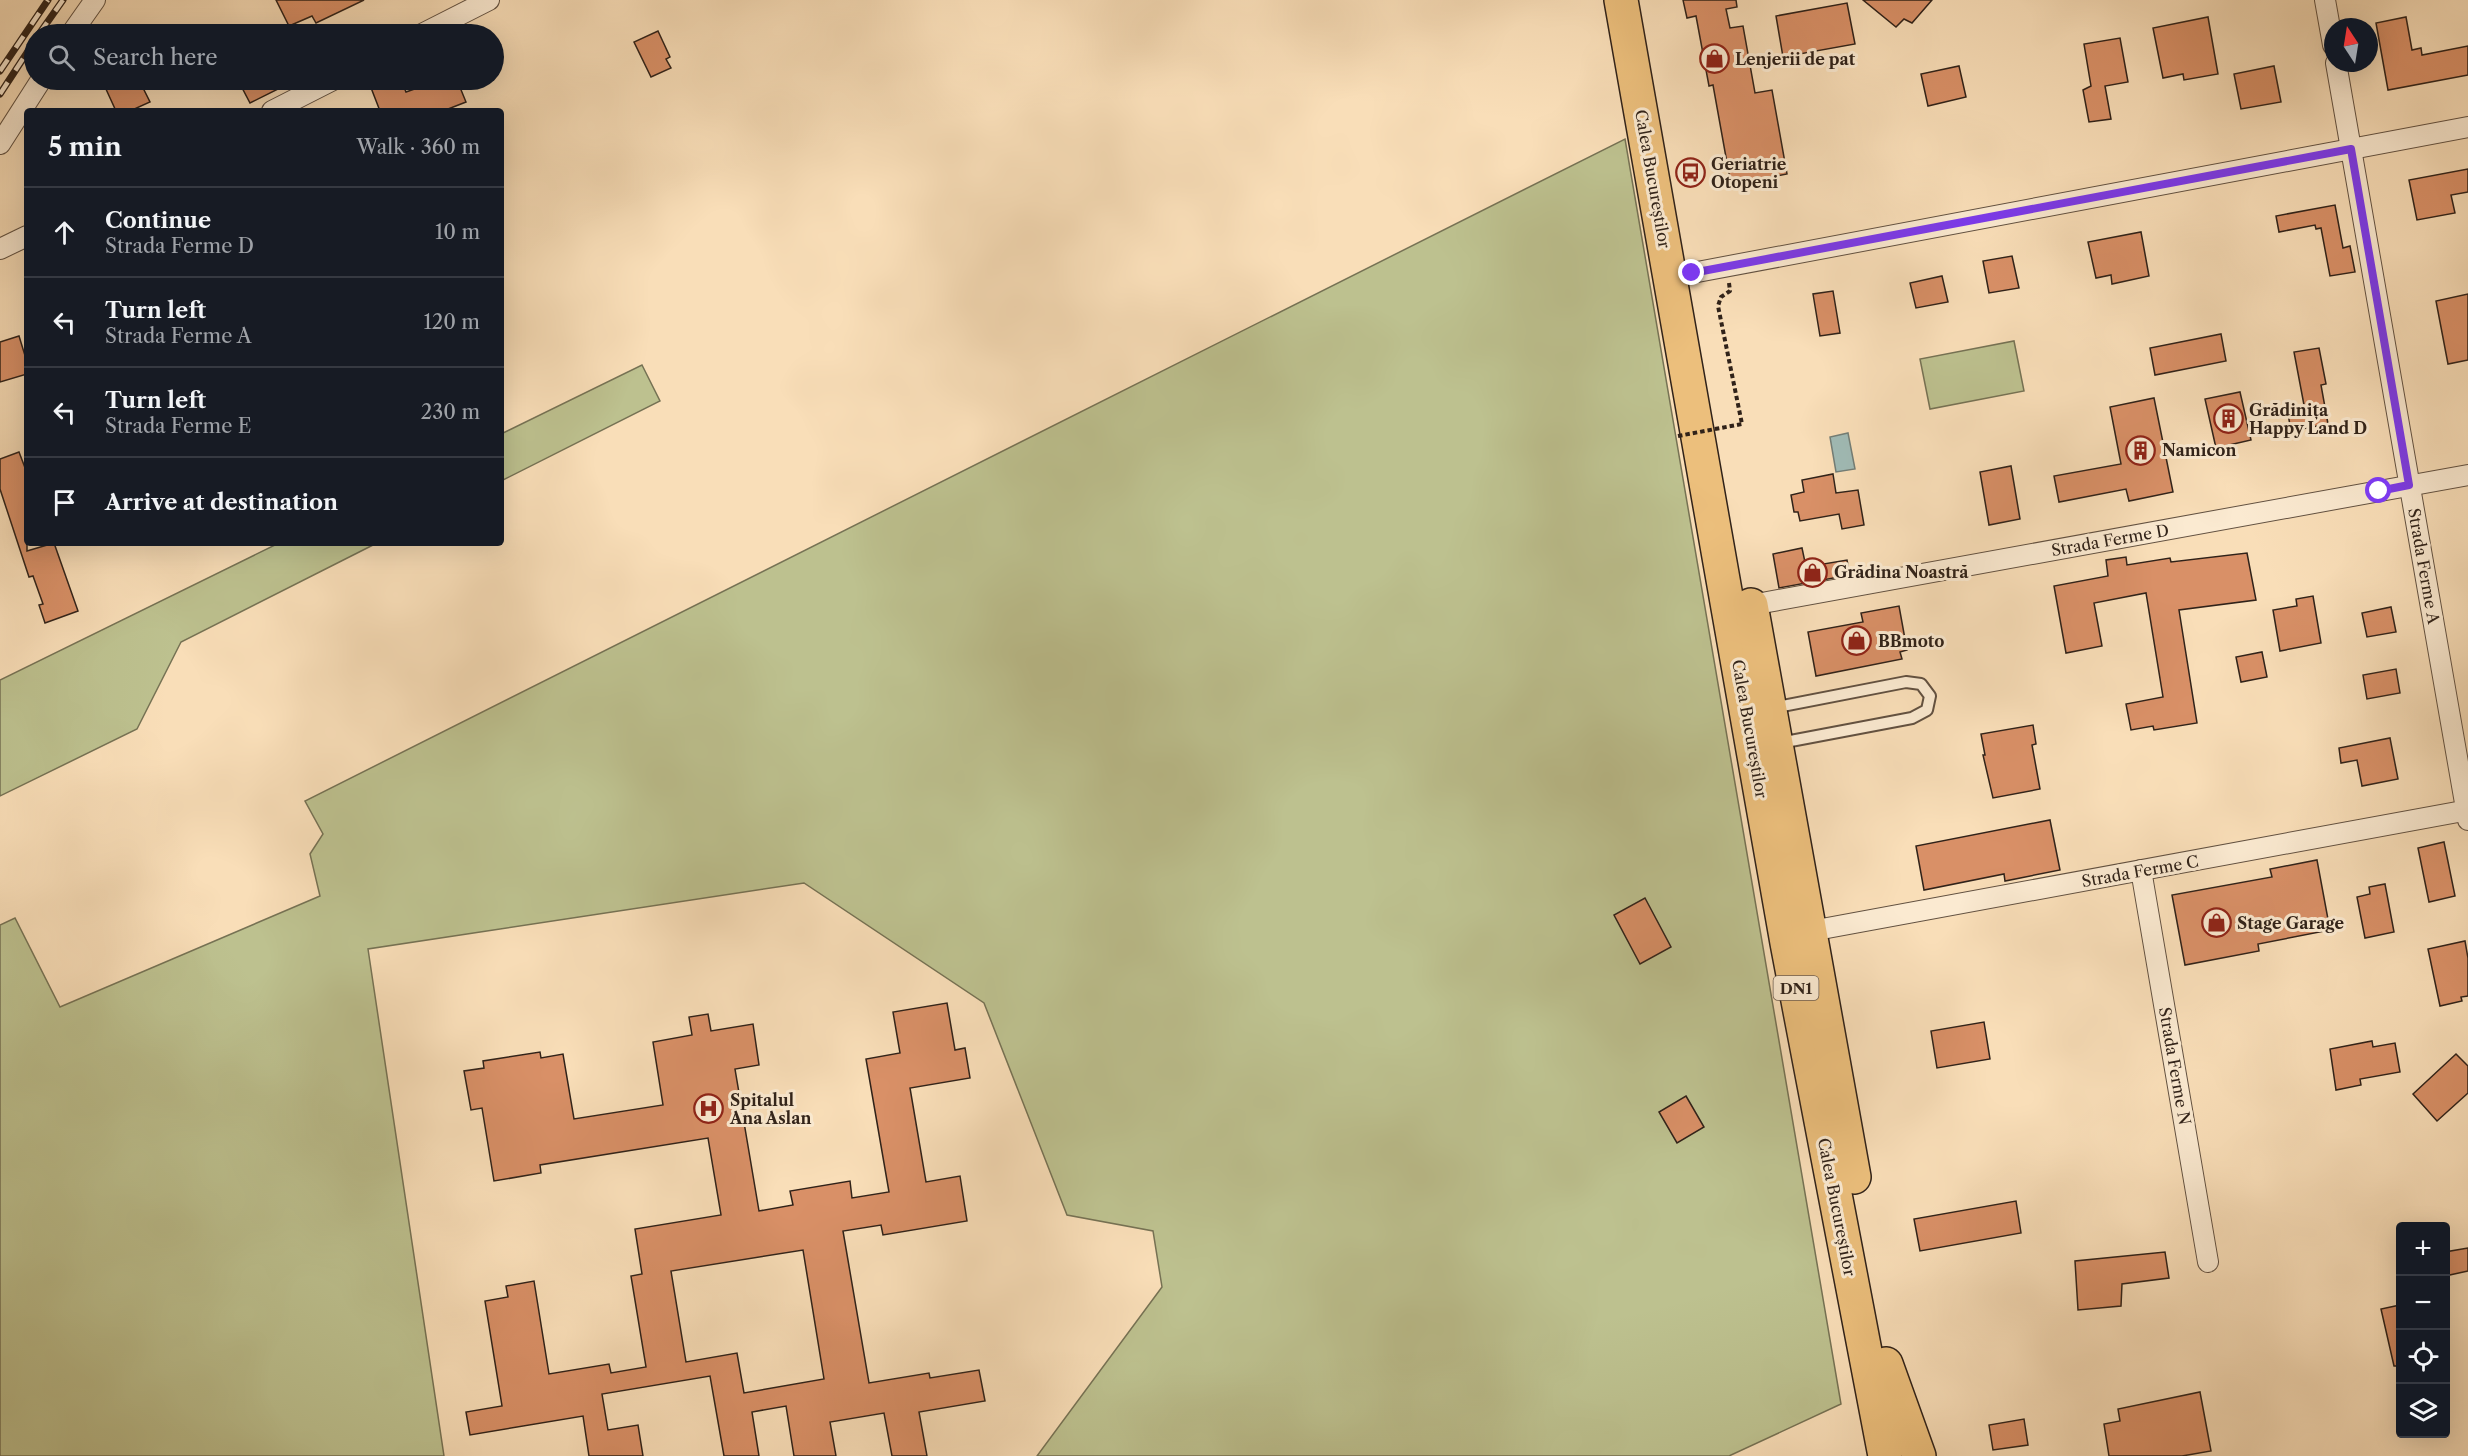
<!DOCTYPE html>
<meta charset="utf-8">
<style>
body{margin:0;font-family:"Libre Caslon Text",serif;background:#242831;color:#f1f3f6}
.controls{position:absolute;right:18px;bottom:18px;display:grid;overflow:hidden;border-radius:6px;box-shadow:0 6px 24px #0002}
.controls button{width:54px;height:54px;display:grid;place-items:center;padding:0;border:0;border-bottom:2px solid #363941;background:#171b24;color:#f1f3f6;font:30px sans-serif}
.compass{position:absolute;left:2324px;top:18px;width:54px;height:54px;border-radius:50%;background:#171b24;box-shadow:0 6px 24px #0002;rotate:348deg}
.stop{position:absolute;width:18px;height:18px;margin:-14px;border:4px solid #7c3aed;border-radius:50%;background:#fff}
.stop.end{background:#7c3aed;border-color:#fff;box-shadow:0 2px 6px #0008}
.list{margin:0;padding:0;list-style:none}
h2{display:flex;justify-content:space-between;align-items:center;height:78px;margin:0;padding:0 24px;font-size:26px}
h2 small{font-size:20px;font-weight:400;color:#9ea1a6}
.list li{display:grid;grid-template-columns:39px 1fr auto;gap:18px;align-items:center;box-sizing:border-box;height:90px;padding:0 24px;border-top:2px solid #363941}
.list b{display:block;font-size:22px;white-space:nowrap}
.list p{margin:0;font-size:20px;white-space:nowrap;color:#9ea1a6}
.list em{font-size:20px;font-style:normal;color:#9ea1a6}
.icon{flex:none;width:33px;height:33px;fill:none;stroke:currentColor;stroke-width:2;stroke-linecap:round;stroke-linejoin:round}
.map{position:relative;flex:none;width:2468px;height:1456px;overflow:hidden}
.search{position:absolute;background:#171b24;box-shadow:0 6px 24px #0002;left:24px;top:24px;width:480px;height:66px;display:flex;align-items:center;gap:15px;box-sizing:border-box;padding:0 21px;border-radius:33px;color:#9ea1a6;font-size:22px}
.panel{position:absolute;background:#171b24;box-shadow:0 6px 24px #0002;left:24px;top:108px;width:480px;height:438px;border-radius:6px}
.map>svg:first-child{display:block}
.green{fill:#bdc18f;stroke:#767254;stroke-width:1.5}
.water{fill:#a0bbb6;stroke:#737e77;stroke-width:1.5}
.building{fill:#d99067;stroke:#302219;stroke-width:1.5;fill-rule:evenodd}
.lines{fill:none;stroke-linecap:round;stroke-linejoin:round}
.service-casing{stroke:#625141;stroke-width:14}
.minor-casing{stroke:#625141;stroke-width:22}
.trunk-casing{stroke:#302219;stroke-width:36}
.path{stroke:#302219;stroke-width:4;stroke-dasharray:4.5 3;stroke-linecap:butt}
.service{stroke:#fbead1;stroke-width:10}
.minor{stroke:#fbead1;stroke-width:20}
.trunk{stroke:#ecbf7c;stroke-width:33}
.rail-casing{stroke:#302219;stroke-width:7}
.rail{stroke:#fbead1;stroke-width:4.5;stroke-dasharray:14;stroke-linecap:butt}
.path-bridge{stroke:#302219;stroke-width:4;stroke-dasharray:4.5 3;stroke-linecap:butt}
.route{stroke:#7c3aed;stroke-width:8}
.labels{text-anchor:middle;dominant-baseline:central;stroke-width:6;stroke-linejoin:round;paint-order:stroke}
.shield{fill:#fbead1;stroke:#6d5e50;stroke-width:1.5}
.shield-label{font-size:15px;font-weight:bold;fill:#302219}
.poi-label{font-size:16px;font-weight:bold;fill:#302219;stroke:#fbead1;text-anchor:start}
.street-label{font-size:16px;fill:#302219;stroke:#fbead1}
</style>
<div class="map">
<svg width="2468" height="1456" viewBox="0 0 2468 1456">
<rect width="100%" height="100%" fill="#f9deb8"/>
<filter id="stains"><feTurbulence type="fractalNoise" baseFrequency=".00333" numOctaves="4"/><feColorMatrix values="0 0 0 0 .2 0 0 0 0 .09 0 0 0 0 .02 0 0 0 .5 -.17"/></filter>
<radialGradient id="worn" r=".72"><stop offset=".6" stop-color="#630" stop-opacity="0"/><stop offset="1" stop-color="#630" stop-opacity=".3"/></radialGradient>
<g class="green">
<polygon points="1625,139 1841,1404 1729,1456 1037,1456 1162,1287 1153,1231 1067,1215 984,1003 804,883 368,949 444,1456 0,1456 0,925 15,918 60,1007 320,896 310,854 323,834 305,801"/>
<polygon points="2014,341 2024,391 1930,409 1920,359"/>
<polygon points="642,365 660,401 501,481 501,434"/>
<polygon points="279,543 377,543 181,642 137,729 0,796 0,680"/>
</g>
<polygon class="water" points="1848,433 1855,469 1836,472 1830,437"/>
<g class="building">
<polygon points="276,0 364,0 316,23 312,16 289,26"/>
<polygon points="1683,0 1736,0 1737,7 1726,9 1730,28 1743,26 1755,93 1772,90 1787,174 1731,185 1713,85 1709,86 1696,16 1687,18"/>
<polygon points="1863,0 1932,0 1912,23 1904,19 1896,27"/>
<polygon points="1847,3 1855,44 1783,57 1776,16"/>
<polygon points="2208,17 2218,74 2184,80 2183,74 2163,78 2153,28"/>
<polygon points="2406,17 2412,50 2421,48 2422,55 2468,46 2468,75 2388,90 2376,23"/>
<polygon points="658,31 670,57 666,59 671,68 651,77 634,42"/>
<polygon points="2120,38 2128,82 2105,86 2111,119 2089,122 2083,90 2091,86 2084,44"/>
<polygon points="1959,66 1966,97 1928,106 1921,74"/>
<polygon points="2274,66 2281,102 2241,109 2234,74"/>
<polygon points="123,80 139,80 150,102 130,111 116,111 105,87"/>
<polygon points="238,80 296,80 250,103"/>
<polygon points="368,80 401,80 406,92 440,80 457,80 466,102 443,111 380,111"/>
<polygon points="2468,169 2468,192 2451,195 2455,213 2417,220 2409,180"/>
<polygon points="2335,205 2343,248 2350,246 2355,272 2330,276 2321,228 2316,229 2315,225 2279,232 2276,216"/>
<polygon points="2141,232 2149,276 2112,284 2111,275 2096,278 2088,242"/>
<polygon points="2012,256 2019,288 1989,293 1983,261"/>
<polygon points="1942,276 1948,302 1916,308 1910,283"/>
<polygon points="1833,291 1840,333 1820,336 1813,294"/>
<polygon points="2468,294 2468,360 2448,364 2436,301"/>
<polygon points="2221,334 2226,361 2155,375 2150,348"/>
<polygon points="19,336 27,362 27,374 0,382 0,342"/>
<polygon points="2319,348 2326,384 2321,385 2328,424 2291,431 2287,408 2304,405 2294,352"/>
<polygon points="2240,392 2251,440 2216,448 2205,399"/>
<polygon points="2154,398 2173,492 2129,501 2126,489 2059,502 2054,476 2121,464 2110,407"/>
<polygon points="19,452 27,473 27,551 54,543 78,611 45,623 39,605 43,604 33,576 29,577 0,489 0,459"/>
<polygon points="2011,466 2020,519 1989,525 1980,472"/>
<polygon points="1833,474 1836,493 1858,490 1864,525 1842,529 1839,514 1800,521 1798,512 1794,512 1791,495 1804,492 1802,480"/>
<polygon points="1802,548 1806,567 1847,560 1850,575 1779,588 1773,554"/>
<polygon points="2247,553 2256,600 2179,610 2197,723 2154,730 2153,726 2131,730 2126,704 2163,697 2146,593 2094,603 2102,646 2066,653 2054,586 2108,576 2106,560 2126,557 2127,565 2170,558 2171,562"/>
<polygon points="2313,596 2321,643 2280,651 2273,610 2297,606 2296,599"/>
<polygon points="1899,606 1907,650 1900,652 1902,659 1816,676 1808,632 1863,622 1861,613"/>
<polygon points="2391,607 2396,632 2367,637 2362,613"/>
<polygon points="2262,652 2267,677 2241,682 2236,657"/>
<polygon points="2396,669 2400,693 2367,699 2363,675"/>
<polygon points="2033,725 2036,744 2032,745 2040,789 1993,798 1983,755 1985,755 1981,734"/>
<polygon points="2390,738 2398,779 2362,786 2357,760 2341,763 2339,748"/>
<polygon points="2050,820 2060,870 2005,881 2004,874 1924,890 1916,846"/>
<polygon points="2444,842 2455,896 2429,902 2418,848"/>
<polygon points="2317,860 2330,930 2258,944 2259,951 2185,965 2172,895 2272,877 2270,869"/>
<polygon points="2385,884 2394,932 2365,938 2357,897 2370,894 2369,887"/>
<polygon points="1645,898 1671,947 1640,964 1614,915"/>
<polygon points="2465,941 2468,958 2468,996 2461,997 2462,1001 2440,1006 2428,949"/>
<path d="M 947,1003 L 955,1050 L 965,1048 L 970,1078 L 910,1088 L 926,1182 L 960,1176 L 967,1221 L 883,1235 L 881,1225 L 843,1231 L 869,1383 L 929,1373 L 930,1378 L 979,1370 L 985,1401 L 919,1412 L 927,1456 L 892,1456 L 884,1413 L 830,1422 L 836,1456 L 794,1456 L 786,1406 L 752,1412 L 759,1456 L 724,1456 L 710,1376 L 602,1394 L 608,1430 L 638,1425 L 643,1456 L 589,1456 L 583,1416 L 470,1435 L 466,1412 L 502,1406 L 485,1301 L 508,1297 L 506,1286 L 534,1281 L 549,1374 L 609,1364 L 611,1373 L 646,1367 L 631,1276 L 642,1274 L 635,1229 L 721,1215 L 708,1138 L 540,1165 L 541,1173 L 494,1181 L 482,1108 L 471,1110 L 464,1071 L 484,1068 L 483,1061 L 540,1052 L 541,1058 L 563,1054 L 574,1119 L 663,1105 L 653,1042 L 692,1035 L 689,1017 L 708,1014 L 711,1031 L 753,1024 L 759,1065 L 735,1069 L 759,1211 L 793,1205 L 790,1191 L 850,1181 L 852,1198 L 889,1192 L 866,1059 L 900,1053 L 893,1012 ZM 803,1250 L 824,1379 L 744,1393 L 737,1353 L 686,1362 L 671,1271 Z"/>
<polygon points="1984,1022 1990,1059 1937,1068 1931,1031"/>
<polygon points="2372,1041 2373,1047 2395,1043 2400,1072 2360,1079 2361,1085 2336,1090 2330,1049"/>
<polygon points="2456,1054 2468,1066 2468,1093 2437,1121 2413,1094"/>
<polygon points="1686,1096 1704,1127 1677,1143 1659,1112"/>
<polygon points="2016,1201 2021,1233 1920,1251 1914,1219"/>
<polygon points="2468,1248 2468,1271 2445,1276 2445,1252"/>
<polygon points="2165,1252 2169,1278 2122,1284 2121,1306 2078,1310 2075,1261"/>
<polygon points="2400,1305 2400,1366 2394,1366 2381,1309"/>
<polygon points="2200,1392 2211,1451 2182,1456 2109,1456 2104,1424 2120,1421 2118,1409"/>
<polygon points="2024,1419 2028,1445 1993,1450 1989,1425"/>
</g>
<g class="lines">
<defs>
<polyline id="service" points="1772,708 1906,682 1921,684 1930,696 1927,710 1912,718 1780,743"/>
<g id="minor">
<polyline points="2325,0 2333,45"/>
<polyline points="71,34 95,0"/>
<polyline points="422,34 489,0"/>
<polyline points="2336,63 2468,820"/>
<polyline points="272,111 333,80"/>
<polyline points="0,144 41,80"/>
<polyline points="0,249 27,236"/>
<polyline points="1692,273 2468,127"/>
<polyline points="1751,605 2468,475"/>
<polyline points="2141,870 2208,1262"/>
<polyline points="1811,931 2468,810"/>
</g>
<g id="trunk">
<polyline points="1621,0 1787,943 1885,1456"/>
<polyline points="1751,605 1854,1177"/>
<polyline points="1886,1364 1919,1456"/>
</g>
</defs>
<use href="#service" class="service-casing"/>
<use href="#minor" class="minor-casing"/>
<use href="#trunk" class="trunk-casing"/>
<polyline class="path" points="1729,283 1730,291 1721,297 1718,306 1742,424"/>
<use href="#service" class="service"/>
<use href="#minor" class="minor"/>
<use href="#trunk" class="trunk"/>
<defs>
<g id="rail">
<polyline points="39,34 63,0"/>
<polyline points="0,71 48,0"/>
<polyline points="0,94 34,42"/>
</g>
</defs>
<use href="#rail" class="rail-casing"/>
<use href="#rail" class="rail"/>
<polyline class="path-bridge" points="1678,436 1742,424"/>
</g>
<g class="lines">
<polyline class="route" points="1692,273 2351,149 2409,485 2379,491"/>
</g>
<defs>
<symbol id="shop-ring" viewBox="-11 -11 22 22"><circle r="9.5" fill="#fbead1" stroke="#8f2418" stroke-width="1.5"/><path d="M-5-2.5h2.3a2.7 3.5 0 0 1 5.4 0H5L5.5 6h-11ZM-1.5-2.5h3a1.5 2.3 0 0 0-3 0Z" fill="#8f2418"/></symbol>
<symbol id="bus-ring" viewBox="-11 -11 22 22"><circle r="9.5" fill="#fbead1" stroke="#8f2418" stroke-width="1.5"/><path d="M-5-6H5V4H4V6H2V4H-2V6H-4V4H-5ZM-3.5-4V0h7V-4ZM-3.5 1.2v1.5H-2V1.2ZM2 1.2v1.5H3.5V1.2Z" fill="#8f2418"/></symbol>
<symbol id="building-ring" viewBox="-11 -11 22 22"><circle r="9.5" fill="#fbead1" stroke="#8f2418" stroke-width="1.5"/><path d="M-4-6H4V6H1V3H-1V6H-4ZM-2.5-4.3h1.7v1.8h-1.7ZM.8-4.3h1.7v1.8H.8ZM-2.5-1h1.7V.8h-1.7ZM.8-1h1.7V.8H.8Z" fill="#8f2418"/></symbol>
<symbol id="hospital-ring" viewBox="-11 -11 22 22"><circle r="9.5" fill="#fbead1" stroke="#8f2418" stroke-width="1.5"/><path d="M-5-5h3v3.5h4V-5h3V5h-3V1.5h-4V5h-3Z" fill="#8f2418"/></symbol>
</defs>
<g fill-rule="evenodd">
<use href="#shop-ring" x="1698" y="42" width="33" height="33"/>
<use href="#bus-ring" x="1674" y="156" width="33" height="33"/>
<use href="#building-ring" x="2212" y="402" width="33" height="33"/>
<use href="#building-ring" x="2124" y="434" width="33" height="33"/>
<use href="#shop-ring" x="1796" y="556" width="33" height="33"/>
<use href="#shop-ring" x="1840" y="624" width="33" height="33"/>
<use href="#shop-ring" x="2200" y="906" width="33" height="33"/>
<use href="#hospital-ring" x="692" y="1092" width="33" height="33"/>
</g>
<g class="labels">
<rect class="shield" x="1773.5" y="976" width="45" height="24" rx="4.5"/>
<g class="shield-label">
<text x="1796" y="988">DN1</text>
</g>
<g class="poi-label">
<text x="1735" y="59">Lenjerii de pat</text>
<text x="1711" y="164">Geriatrie<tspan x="1711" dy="18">Otopeni</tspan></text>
<text x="2249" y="410">Grădinița<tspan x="2249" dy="18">Happy Land D</tspan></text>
<text x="2162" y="450">Namicon</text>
<text x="1834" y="572">Grădina Noastră</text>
<text x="1878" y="641">BBmoto</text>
<text x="2237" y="923">Stage Garage</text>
<text x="730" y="1100">Spitalul<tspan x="730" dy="18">Ana Aslan</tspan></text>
</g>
<g class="street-label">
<text transform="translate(1653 179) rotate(80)">Calea Bucureștilor</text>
<text transform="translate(2110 540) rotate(-10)">Strada Ferme D</text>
<text transform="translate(2424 566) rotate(80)">Strada Ferme A</text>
<text transform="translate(1750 729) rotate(80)">Calea Bucureștilor</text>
<text transform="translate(2140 871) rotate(-10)">Strada Ferme C</text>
<text transform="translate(2175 1066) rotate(80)">Strada Ferme N</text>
<text transform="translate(1837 1207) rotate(79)">Calea Bucureștilor</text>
</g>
</g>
<rect width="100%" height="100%" filter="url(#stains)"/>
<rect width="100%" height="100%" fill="url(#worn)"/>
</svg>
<div class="controls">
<button>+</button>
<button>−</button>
<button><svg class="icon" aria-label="locate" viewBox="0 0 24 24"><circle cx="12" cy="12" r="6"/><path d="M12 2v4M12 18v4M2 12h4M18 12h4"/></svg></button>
<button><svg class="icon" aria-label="layers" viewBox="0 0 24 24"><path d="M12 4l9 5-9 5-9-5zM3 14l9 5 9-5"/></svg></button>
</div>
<svg class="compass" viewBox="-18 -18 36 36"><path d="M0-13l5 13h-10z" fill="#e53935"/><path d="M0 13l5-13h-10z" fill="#9ea1a6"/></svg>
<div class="stop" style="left:2379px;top:491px"></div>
<div class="stop end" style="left:1692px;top:273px"></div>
<div class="search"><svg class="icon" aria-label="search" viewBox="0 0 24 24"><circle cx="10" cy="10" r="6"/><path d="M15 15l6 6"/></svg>Search here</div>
<section class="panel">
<h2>5 min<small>Walk · 360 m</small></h2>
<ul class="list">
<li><svg class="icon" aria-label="ahead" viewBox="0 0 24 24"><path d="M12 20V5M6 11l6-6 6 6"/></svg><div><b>Continue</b><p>Strada Ferme D</p></div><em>10 m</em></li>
<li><svg class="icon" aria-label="left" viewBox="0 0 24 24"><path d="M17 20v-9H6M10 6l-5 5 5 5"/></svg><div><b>Turn left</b><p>Strada Ferme A</p></div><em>120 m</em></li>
<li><svg class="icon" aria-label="left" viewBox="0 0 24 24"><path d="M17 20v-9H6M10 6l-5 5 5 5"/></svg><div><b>Turn left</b><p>Strada Ferme E</p></div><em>230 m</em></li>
<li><svg class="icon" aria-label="arrive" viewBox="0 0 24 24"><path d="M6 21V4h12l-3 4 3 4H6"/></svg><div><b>Arrive at destination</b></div></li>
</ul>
</section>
</div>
